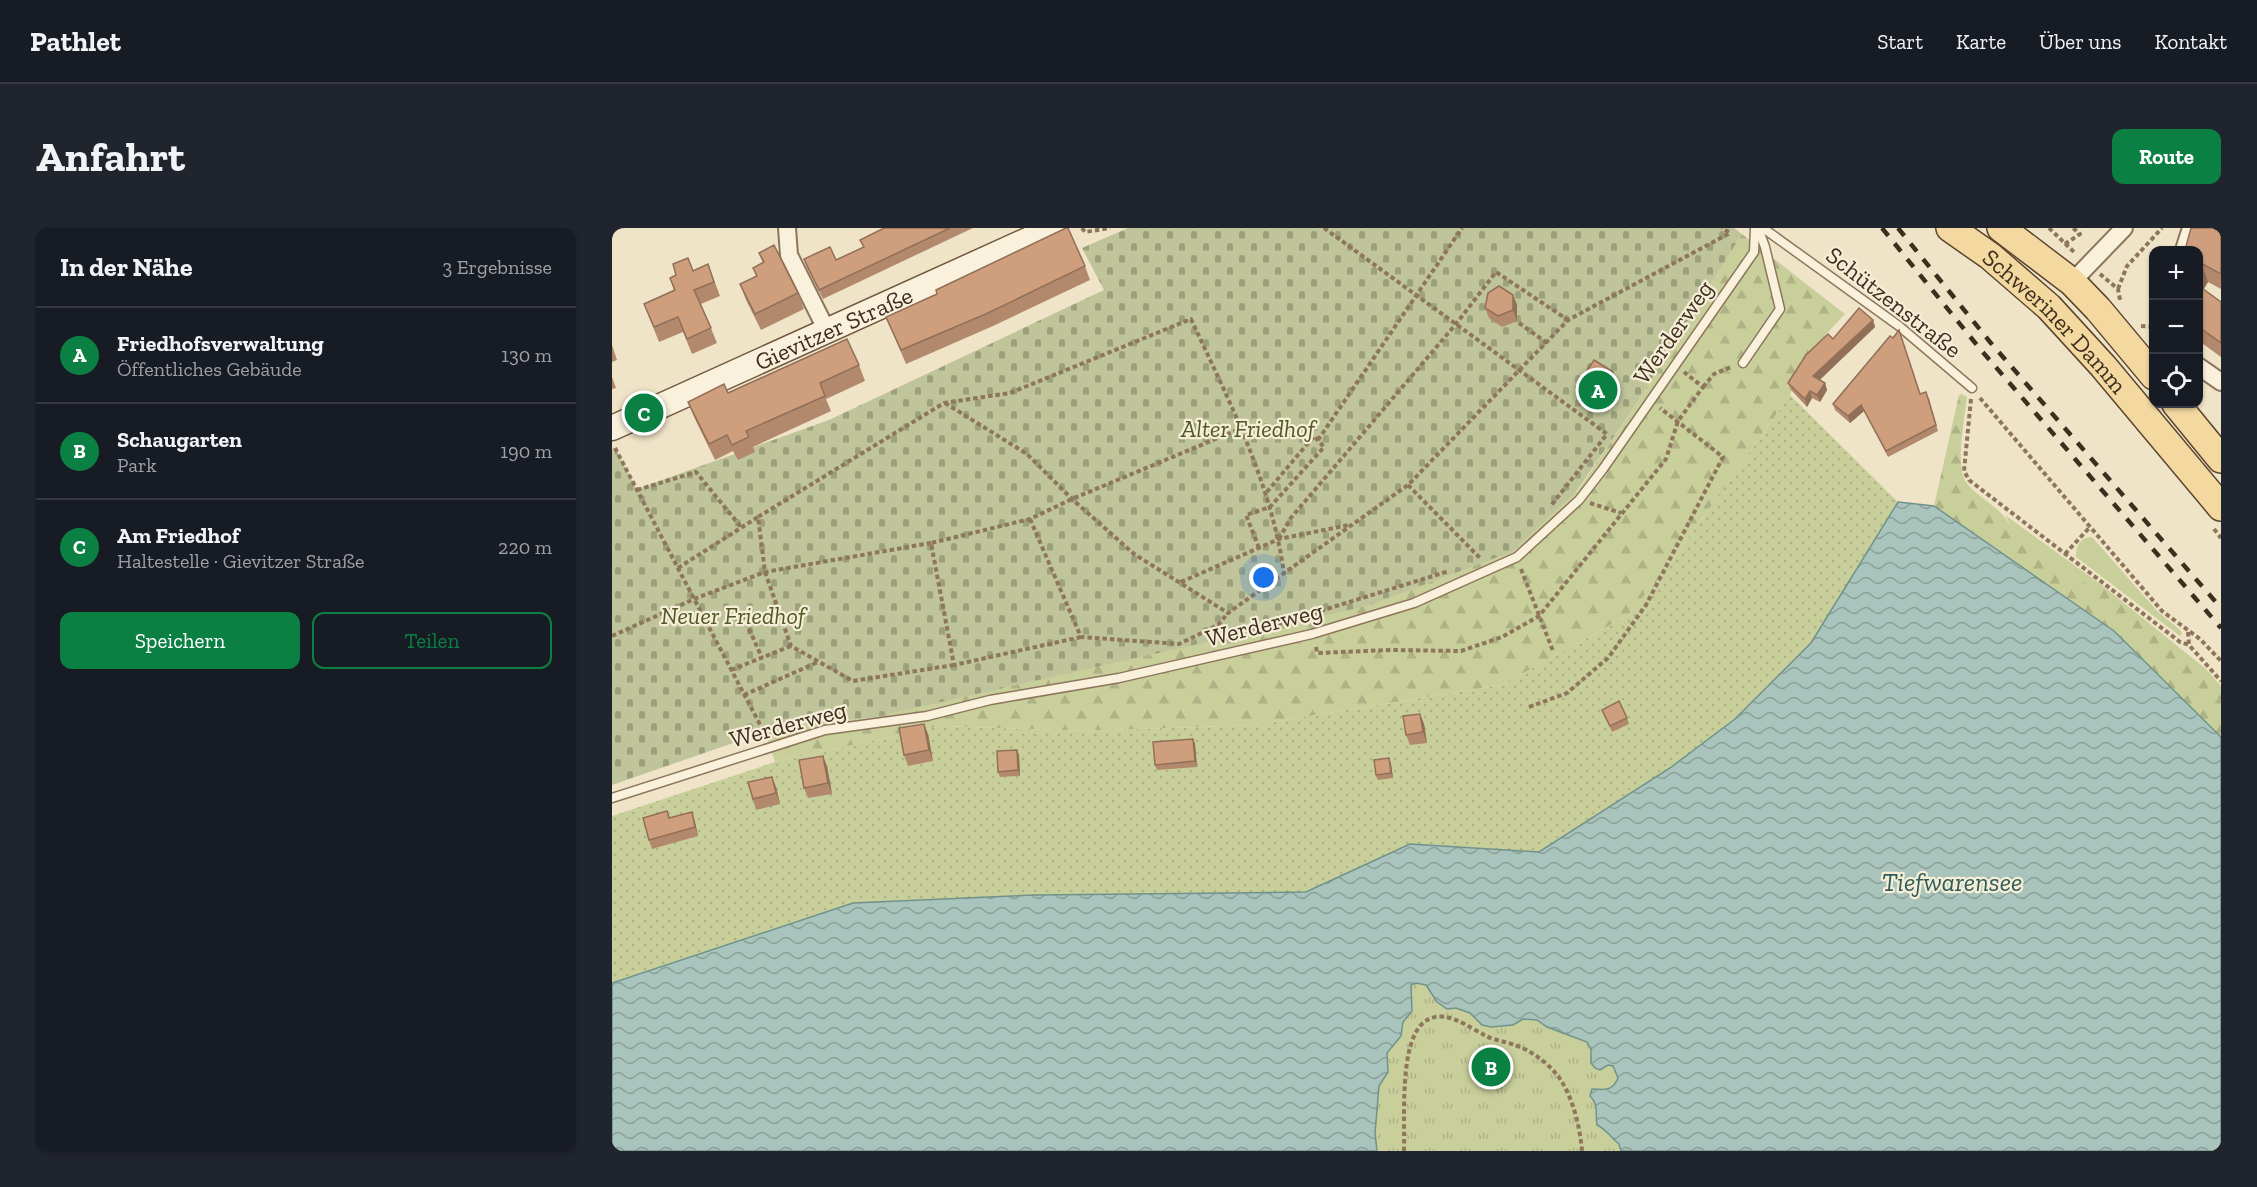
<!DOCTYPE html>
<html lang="de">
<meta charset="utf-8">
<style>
body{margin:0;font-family:"Zilla Slab",serif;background:#20242c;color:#f1f3f6}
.controls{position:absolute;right:18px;top:18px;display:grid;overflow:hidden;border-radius:12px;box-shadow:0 2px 4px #0004}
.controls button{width:54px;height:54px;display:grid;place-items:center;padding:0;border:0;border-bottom:2px solid #363941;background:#171b24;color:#f1f3f6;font:30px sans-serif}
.you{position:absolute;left:652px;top:350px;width:21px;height:21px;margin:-15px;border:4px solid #fff;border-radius:50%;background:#1a73e8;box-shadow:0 0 0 9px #1a73e833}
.badge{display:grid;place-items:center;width:39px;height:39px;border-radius:50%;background:#0b8043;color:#fff;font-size:20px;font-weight:700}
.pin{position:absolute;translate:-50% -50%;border:3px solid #fff;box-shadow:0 2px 6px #0006}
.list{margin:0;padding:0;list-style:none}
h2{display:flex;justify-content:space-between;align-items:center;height:78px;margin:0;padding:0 24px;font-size:26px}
h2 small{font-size:20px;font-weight:400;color:#9ea1a6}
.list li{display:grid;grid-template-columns:39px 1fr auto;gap:18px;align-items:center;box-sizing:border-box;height:96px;padding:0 24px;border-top:2px solid #363941}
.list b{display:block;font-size:22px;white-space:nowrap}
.list p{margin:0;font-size:20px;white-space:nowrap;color:#9ea1a6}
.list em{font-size:20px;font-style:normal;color:#9ea1a6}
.actions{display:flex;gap:12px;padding:18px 24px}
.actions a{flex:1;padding:14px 0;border:2px solid #0b8043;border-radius:12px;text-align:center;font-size:21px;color:#0b8043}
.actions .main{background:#0b8043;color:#fff}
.icon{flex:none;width:33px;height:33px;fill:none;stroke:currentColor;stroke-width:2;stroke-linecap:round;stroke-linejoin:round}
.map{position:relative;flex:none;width:1609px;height:923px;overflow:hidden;border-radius:12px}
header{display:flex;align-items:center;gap:36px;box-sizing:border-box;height:84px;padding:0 30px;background:#171b24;border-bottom:2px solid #363941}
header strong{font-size:28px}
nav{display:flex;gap:33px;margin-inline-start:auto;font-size:21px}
.intro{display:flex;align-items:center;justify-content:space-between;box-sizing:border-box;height:144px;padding:0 36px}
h1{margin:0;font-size:42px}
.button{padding:15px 27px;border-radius:12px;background:#0b8043;color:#fff;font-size:21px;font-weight:700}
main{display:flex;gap:36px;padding:0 36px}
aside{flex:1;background:#171b24;border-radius:12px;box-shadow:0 2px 4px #0004}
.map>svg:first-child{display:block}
.grass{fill:#c9cf9b}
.forest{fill:url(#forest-firs)}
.cemetery{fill:url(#cemetery-stones)}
.park{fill:url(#park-tufts)}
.garden{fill:url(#garden-dots)}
.water{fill:url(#water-waves);stroke:#6f938a;stroke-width:1.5}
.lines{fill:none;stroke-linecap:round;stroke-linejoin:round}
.lane-casing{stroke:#8d765c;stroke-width:11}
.street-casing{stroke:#8d765c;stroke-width:20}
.secondary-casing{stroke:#6f573f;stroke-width:27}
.primary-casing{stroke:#5b4430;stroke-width:30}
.path{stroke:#8d765c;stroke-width:4;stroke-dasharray:4.5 3;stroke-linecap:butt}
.lane{stroke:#faf1dc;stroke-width:8}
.street{stroke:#faf1dc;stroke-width:16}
.secondary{stroke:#faf1dc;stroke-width:24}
.primary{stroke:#f3d9a0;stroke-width:27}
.rail{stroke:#3d2e20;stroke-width:4.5;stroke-dasharray:10 10;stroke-linecap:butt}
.wall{fill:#b2896c}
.shaded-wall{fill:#916f58}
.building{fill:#cf9f7d;stroke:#916f58;stroke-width:1.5}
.labels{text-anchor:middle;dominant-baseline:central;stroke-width:4.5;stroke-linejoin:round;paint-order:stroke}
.street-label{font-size:24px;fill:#3d2e20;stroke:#f7eed8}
.park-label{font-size:24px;font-style:italic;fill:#4d5a26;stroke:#f7eed8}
.water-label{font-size:26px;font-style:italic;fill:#2f5d5a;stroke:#f7eed8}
</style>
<header>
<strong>Pathlet</strong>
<nav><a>Start</a><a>Karte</a><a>Über uns</a><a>Kontakt</a></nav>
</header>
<div class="intro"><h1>Anfahrt</h1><a class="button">Route</a></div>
<main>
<aside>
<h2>In der Nähe<small>3 Ergebnisse</small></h2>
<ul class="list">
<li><span class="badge">A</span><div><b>Friedhofsverwaltung</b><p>Öffentliches Gebäude</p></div><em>130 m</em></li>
<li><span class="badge">B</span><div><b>Schaugarten</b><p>Park</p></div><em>190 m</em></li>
<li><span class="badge">C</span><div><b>Am Friedhof</b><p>Haltestelle · Gievitzer Straße</p></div><em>220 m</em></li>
</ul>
<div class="actions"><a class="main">Speichern</a><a>Teilen</a></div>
</aside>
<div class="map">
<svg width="1609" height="923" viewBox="0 0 1609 923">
<defs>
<pattern id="forest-firs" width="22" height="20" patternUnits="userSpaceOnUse" patternTransform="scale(1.5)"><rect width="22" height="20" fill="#c9cf9b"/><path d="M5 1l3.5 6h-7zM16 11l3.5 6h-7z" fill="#aeb285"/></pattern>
<pattern id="cemetery-stones" width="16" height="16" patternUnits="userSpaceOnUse" patternTransform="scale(1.5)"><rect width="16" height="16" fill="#bfc49a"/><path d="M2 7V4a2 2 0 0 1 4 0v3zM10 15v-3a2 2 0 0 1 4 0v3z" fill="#9ca07d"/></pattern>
<pattern id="park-tufts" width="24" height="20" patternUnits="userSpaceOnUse" patternTransform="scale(1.5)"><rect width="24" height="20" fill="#c9cf9b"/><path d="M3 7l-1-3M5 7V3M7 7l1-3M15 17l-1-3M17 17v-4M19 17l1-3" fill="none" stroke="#aeb285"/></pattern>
<pattern id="garden-dots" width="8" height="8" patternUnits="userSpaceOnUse" patternTransform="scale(1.5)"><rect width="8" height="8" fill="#c9cf9b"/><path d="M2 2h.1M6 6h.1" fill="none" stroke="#aeb285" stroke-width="1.8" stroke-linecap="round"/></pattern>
<pattern id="water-waves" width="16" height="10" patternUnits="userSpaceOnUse" patternTransform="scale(1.5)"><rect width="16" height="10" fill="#a9c4bc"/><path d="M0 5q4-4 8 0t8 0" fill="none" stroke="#8ba098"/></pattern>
</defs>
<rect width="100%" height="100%" fill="#f0e4c8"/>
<g class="grass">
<polygon points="1393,287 1491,358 1477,358 1400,300"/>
<path d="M 1480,309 L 1546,384 L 1568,402 L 1570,405 L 1568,408 L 1464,329 C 1463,318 1469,309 1480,309 Z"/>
</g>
<g class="forest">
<polygon points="1130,6 1233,86 1190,132 1178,167 1053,343 1015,388 890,457 642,497 471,503 329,498 163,534 153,504 195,494 258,490 965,264 1020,182"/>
<path d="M 1350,166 L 1355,169 C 1353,189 1343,238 1354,254 C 1367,272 1387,276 1400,300 L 1477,358 L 1491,358 L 1594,441 L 1609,458 L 1609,509 L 1502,403 L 1322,278 L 1347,167 Z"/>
</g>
<polygon class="cemetery" points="516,0 1122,0 1130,6 1020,182 964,264 899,324 755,378 258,490 195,494 153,504 0,557 0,221 3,220 25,261 217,192 492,62 470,20"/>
<path class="park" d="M 804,755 L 814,757 L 825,774 L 835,781 L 844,780 L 858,785 L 870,797 L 901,797 L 911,791 L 925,792 L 935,799 L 975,814 L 979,821 L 979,835 L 1001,838 L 1007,850 C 1001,863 993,862 981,861 L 985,879 L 983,888 L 996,907 L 1007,916 L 1009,923 L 765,923 L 763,905 L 767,858 L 776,844 L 775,825 L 789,808 L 791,794 L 800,783 L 799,757 Z"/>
<polygon class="garden" points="1178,167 1286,274 1200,415 1123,491 1058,540 927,624 798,616 695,664 423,667 241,675 0,755 0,588 163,534 329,498 471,503 642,497 890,457 1015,388 1053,343"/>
<path class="water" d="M 1286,274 L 1322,278 L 1502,403 L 1609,509 L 1609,923 L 1009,923 L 1007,916 C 999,910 994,901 985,897 C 983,886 987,876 978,868 L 980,861 C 993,862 1001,863 1006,850 L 1001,838 L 996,837 L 988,842 L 983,840 L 979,835 L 979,821 L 975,814 L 935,799 L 925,792 L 911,791 L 901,797 L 879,799 L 870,797 L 858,785 L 844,780 L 835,781 L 825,774 L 814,757 L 804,755 L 799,757 L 800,783 L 791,794 L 789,808 L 775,825 L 776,844 L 767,858 L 763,905 L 765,923 L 0,923 L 0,755 L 241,675 L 423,667 L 694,664 L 798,616 L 927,624 L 1058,540 L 1123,491 L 1199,415 Z"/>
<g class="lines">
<defs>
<g id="lane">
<polyline points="1151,0 1287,98 1360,160"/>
<polyline points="1131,135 1168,81 1153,19 1146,0"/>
<polyline points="0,570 213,502 315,488 378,472 507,450 700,406 802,375 905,329 967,272 991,241 1142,24 1143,0"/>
</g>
<g id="street">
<polyline points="175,0 177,27 215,103"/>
<polyline points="1572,22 1579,0"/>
<polyline points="1460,54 1512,0"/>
<polyline points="1586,138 1609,154"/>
</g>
<g id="secondary">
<path id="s1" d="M 0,200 L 442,0"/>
</g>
<g id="primary">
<path id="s2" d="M 1338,0 L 1378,28 L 1437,79 L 1491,138 L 1609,279"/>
<polyline points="1389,0 1460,54 1486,81 1542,148"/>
<polyline points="1564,176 1609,231"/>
</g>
</defs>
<use href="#lane" class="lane-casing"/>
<use href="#street" class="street-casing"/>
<use href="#secondary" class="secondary-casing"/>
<use href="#primary" class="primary-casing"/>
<g class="path">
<polyline points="470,0 473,4 498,0"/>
<polyline points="712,0 995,206 938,279"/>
<polyline points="1437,0 1462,24"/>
<polyline points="1453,16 1468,6 1461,0"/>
<polyline points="1488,46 1506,61 1508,72"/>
<polyline points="1506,61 1515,38 1550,0"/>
<polyline points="907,95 935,115"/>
<polyline points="1529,98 1542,99"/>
<polyline points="1091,159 1102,146 1119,139"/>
<polyline points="1368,170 1550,383 1588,411 1609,433"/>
<polyline points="1359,171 1352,243 1357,252 1568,414 1577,417"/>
<polyline points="333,175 415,226 460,271 522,326 616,385 796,257 956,92 1118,5 1110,0"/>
<polyline points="706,212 850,0"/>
<polyline points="3,220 154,508"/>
<polyline points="796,257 869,331"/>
<polyline points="25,262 84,244 129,299"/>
<polyline points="978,275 1009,285"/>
<polyline points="418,291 469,409 567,416 606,397 616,385"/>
<polyline points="1602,301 1609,310"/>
<polyline points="667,311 678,291 844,96 884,44 956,92"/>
<polyline points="647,320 634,287 658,279 712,219 702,208 654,265"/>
<polyline points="1453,326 1478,299"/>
<polyline points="66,340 146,289"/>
<polyline points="909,341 941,423"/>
<polyline points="569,354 667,311 737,297"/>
<polyline points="131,387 150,430"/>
<polyline points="606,397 614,413"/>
<polyline points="644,403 837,343"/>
<polyline points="1576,404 1577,417 1609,453"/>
<polyline points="0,408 82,371 153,344 319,315"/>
<polyline points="469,409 342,437 319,315 418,291 460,271 630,200"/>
<polyline points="704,419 705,425 777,422 849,423 890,409 927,388 1054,231 1066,193 1091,159 1072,144"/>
<path d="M 342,437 L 241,453 L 179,418 L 153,344 L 146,289 L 332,175 L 398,165 L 579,91 C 617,173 659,254 672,345"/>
<polyline points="119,442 179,418"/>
<polyline points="132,467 206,434"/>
<polyline points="917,479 955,465 996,430 1034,377 1111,229 1048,180"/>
<path d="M 792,923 C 793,892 787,816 811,795 C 831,778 856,799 874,808 C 884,813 897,814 908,819 C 923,825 942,840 950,854 C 962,874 968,900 970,923"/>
</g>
<use href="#lane" class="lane"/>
<use href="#street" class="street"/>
<use href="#secondary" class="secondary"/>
<use href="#primary" class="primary"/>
<g class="rail">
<polyline points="1270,0 1369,122 1609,400"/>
<polyline points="1286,0 1378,114 1609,380"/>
</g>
</g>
<g class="wall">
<polygon points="272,0 361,0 211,71 195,40 192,31 224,32 251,19 248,12"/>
<polygon points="1609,0 1609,61 1596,54 1591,61 1609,74 1609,129 1587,113 1587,22 1604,2"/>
<polygon points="147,25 186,65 192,81 149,102 134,72 128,56 144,48 141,40 151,35"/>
<polygon points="96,36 108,68 89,76 105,115 80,126 71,104 47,114 32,76 62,63 58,50 81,43"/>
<polygon points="473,38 478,52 381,98 294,136 274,89 325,66"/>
<polygon points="901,67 905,77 905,93 890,99 877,90 873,80"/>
<polygon points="1261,92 1263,99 1208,152 1213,155 1215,162 1208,174 1200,170 1195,179 1179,162 1176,155"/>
<polygon points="0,117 5,132 0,134"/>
<polygon points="247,137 253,153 214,171 219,183 141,219 143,224 126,232 121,223 103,232 82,189 76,174"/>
<polygon points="1001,144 1004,155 986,182 968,170 964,159"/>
<polygon points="0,149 4,160 0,161"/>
<polygon points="1308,166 1317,170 1326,203 1276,229 1252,183 1238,195 1223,182 1221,176"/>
<polygon points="990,482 1015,490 1017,496 1000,504"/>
<polygon points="808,486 812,496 815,515 798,517 794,507"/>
<polygon points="316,506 321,533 296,538 292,527"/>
<polygon points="581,511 583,516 585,539 545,542 543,537"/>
<polygon points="405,522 407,527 408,548 388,549 386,544"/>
<polygon points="777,530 779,536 781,550 766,552 764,547"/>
<polygon points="215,538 220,566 196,570 192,560"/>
<polygon points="164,559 168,576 144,582 141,571"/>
<polygon points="55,583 58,590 83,594 86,608 40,621 37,612"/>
</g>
<g class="shaded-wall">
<polygon points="1589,35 1596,54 1587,69 1587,39"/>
<polygon points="901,67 905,77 905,93 901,82"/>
<polygon points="1261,92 1263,99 1204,155 1201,148"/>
<polygon points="1001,144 1004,155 986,182 982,171"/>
<polygon points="1213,155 1215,162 1208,174 1205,167"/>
<polygon points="1198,163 1200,170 1195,179 1193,171"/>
<polygon points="1249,177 1252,183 1238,195 1236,188"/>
<polygon points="808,486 812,496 815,515 811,504"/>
<polygon points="312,496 316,506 321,533 317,522"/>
<polygon points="581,511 583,516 585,539 583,533"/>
<polygon points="405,522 407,527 408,548 406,542"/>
<polygon points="211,528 215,538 220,566 216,555"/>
<polygon points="777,530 779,536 781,550 779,545"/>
<polygon points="160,549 164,559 168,576 164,565"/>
<polygon points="80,584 83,594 86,608 83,599"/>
</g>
<g class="building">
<polygon points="272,0 338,0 207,62 192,31 218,19 224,32 252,19 248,12"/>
<polygon points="454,0 456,0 473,38 376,85 289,122 274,89 325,66 324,62"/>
<polygon points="1579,0 1601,0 1604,2 1605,0 1609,0 1609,46 1589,35 1587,39 1587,22 1573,22"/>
<polygon points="162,17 186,65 143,86 128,56 145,48 141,40 152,34 147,25"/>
<polygon points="76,30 81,43 96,36 102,54 82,62 99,100 75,111 66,89 42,99 32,76 63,62 58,50 64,47 61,36"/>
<polygon points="887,58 901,67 901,82 886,88 873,80 876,65"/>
<polygon points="1587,58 1609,74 1609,115 1587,99"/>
<polygon points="1247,80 1261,92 1201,148 1213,155 1205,167 1198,163 1193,171 1176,155 1194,127 1216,106 1221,111"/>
<polygon points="1287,102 1308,166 1314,164 1324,197 1274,223 1249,177 1236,188 1221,176 1278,108 1281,110"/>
<polygon points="235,111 247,137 208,155 213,168 134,203 137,209 120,217 115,207 97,216 76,174 112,156 116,165"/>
<polygon points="982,132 1001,144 982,171 964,159"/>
<polygon points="1007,473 1015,490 998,498 990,482"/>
<polygon points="808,486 811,504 794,507 791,488"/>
<polygon points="312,496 317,522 292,527 287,500"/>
<polygon points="581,511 583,533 543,537 541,514"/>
<polygon points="405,522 406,542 386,544 385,523"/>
<polygon points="211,528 216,555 192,560 187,532"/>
<polygon points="777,530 779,545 764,547 762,532"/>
<polygon points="160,549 164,565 141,571 136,554"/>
<polygon points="55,583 57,590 80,584 83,599 37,612 31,590"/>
</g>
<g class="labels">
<g class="street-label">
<text transform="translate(1282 74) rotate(38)">Schützenstraße</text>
<text stroke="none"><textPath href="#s2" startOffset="141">Schweriner Damm</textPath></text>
<text stroke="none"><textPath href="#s1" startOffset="243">Gievitzer Straße</textPath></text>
<text transform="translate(1061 104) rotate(-55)">Werderweg</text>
<text transform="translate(652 396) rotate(-14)">Werderweg</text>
<text transform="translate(176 496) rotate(-15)">Werderweg</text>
</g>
<g class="park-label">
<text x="636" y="200">Alter Friedhof</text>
<text x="121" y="387">Neuer Friedhof</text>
</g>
<g class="water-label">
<text x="1340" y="654">Tiefwarensee</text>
</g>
</g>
</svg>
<div class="controls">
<button>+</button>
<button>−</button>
<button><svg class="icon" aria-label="locate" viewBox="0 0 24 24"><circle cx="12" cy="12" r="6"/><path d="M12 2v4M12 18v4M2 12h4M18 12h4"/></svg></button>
</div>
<div class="you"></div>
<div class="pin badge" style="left:986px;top:162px">A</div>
<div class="pin badge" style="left:879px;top:839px">B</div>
<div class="pin badge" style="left:32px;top:185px">C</div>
</div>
</main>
